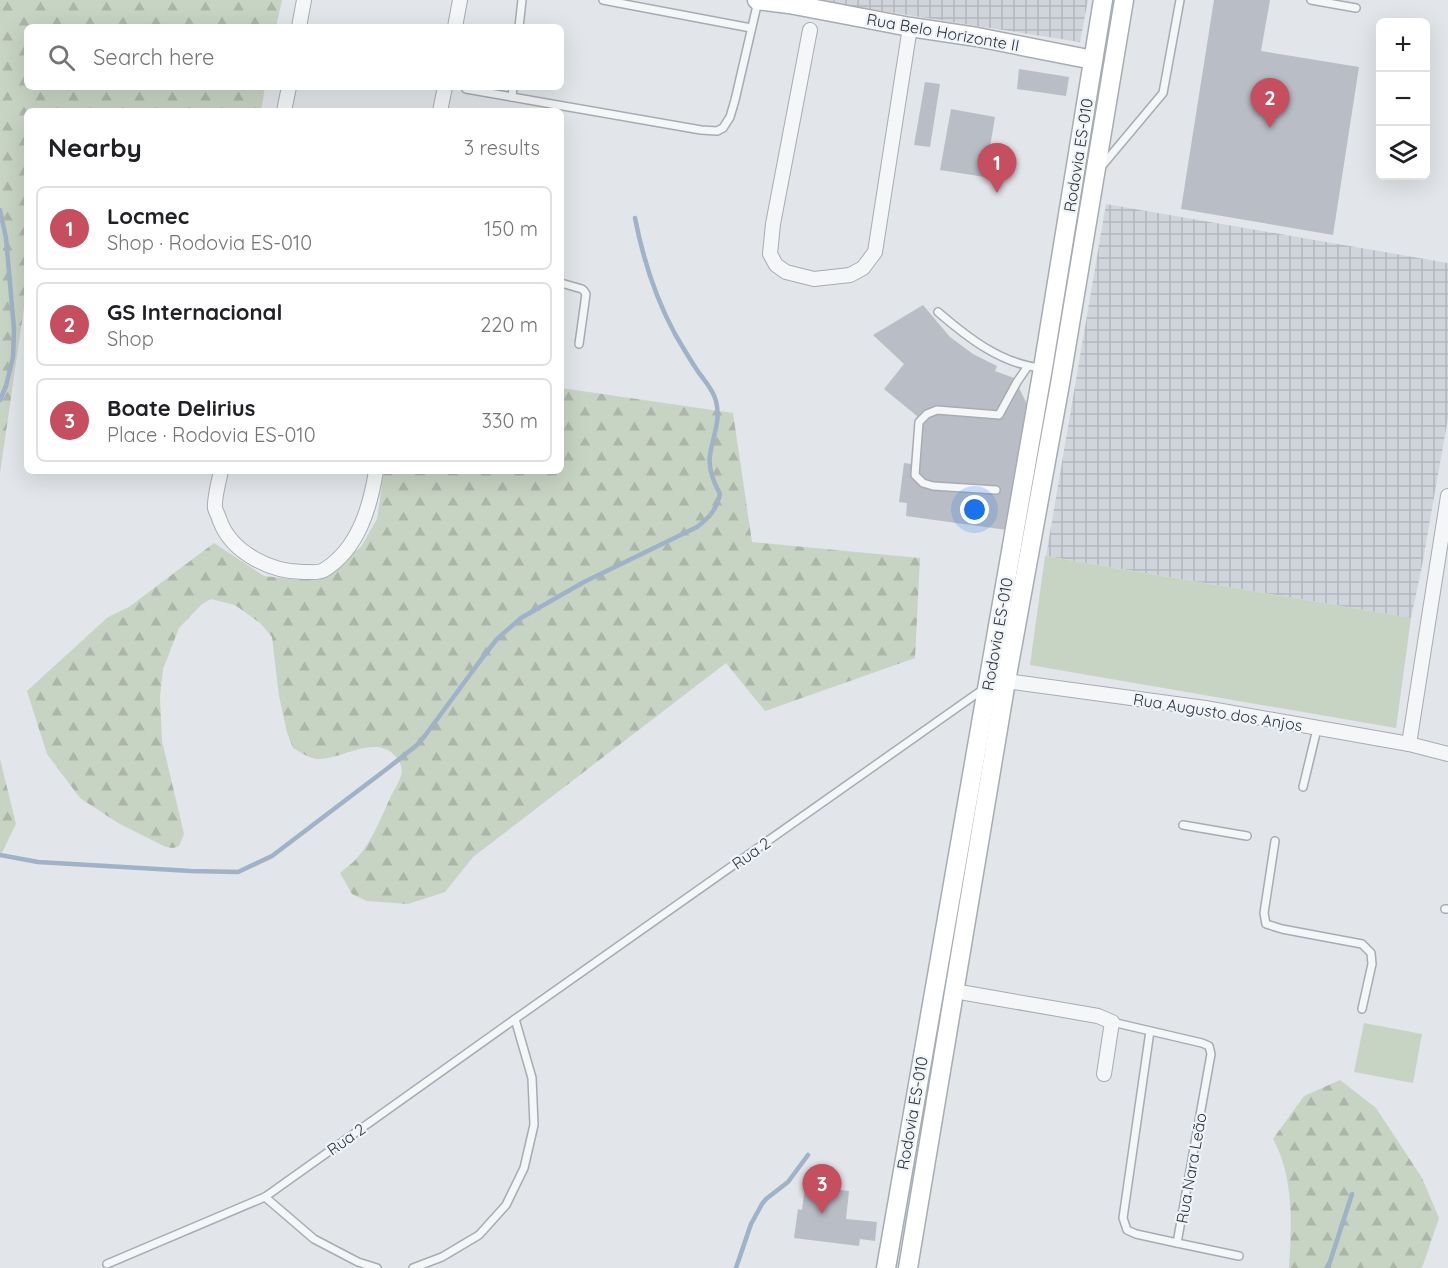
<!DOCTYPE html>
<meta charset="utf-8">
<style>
body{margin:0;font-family:Quicksand,sans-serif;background:#f6f6f6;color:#202124}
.controls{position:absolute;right:18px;top:18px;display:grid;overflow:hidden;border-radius:9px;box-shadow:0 6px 24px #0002}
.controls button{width:54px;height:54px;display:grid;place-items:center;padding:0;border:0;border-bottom:2px solid #e0e0e0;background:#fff;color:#202124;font:30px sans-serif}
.you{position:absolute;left:975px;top:510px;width:21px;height:21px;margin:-15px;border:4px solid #fff;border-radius:50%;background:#1a73e8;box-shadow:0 0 0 9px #1a73e833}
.badge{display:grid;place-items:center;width:39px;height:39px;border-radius:50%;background:#c64f5f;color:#fff;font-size:20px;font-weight:700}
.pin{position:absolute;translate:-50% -50px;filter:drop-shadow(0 2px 3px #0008)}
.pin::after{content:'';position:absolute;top:32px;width:21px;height:18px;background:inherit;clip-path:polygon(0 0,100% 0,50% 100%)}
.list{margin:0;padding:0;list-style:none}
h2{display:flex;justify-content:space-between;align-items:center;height:78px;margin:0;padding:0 24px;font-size:26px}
h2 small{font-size:20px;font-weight:400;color:#757577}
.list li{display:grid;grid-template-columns:39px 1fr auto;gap:18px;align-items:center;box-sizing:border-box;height:84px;margin:0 12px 12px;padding:0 12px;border:2px solid #e0e0e0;border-radius:9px}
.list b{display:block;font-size:22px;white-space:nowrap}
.list p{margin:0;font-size:20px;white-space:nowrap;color:#757577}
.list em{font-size:20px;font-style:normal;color:#757577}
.icon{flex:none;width:33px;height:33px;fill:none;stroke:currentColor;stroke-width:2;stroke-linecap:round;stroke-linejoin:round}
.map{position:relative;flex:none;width:1448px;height:1268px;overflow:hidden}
.search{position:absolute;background:#fff;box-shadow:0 6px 24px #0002;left:24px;top:24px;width:540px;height:66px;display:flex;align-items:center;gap:15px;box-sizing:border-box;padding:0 21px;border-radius:9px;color:#757577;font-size:22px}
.panel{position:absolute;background:#fff;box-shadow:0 6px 24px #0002;left:24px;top:108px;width:540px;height:366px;border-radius:9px}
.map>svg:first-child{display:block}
.industrial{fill:url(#industrial-grid)}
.green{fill:#c7d3c3}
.forest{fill:url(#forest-firs)}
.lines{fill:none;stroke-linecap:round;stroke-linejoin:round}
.stream{stroke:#9fb2c7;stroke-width:4.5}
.building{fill:#b9bec6}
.lane-casing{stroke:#a7acb3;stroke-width:10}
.street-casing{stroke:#a7acb3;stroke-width:16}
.secondary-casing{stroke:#a7acb3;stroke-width:21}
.lane{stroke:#f4f6f8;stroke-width:7}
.street{stroke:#f4f6f8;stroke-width:14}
.secondary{stroke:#fff;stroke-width:18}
.labels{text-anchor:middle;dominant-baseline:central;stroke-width:4.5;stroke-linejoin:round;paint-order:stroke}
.street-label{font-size:16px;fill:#2b3240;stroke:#f1f4f7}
</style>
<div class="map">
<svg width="1448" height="1268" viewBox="0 0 1448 1268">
<defs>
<pattern id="industrial-grid" width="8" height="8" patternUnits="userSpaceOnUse" patternTransform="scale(1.5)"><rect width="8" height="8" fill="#d0d4db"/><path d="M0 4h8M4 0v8" fill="none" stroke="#b3b6bd"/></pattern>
<pattern id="forest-firs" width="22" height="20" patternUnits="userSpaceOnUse" patternTransform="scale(1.5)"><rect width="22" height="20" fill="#c7d3c3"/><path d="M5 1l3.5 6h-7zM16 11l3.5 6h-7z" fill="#abb6a9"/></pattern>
</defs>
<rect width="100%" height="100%" fill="#e2e5e9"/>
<g class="industrial">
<polygon points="812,0 1088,0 1080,42"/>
<polygon points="1106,204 1448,263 1448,418 1421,571 1411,618 1046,556"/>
</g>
<g class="green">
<polygon points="1045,556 1411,618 1396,728 1030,665"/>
<polygon points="1364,1023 1422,1034 1413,1083 1354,1072"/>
</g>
<g class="forest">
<polygon points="0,0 282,0 276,27 27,27 27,87 265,87 261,111 27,111 27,287 0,473"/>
<path d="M 561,388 L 733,413 L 752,542 L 920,558 L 915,658 L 765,711 L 726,663 L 473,857 L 445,892 L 408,904 L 367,901 L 352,894 L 340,873 C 345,868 352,864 357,858 C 373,840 382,815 392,794 C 400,779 407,771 396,757 C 377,733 341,760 318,759 C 310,759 300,752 293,748 L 287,732 L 279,696 L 272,637 L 260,623 L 235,605 L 211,599 L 202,604 L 179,628 L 163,669 L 160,697 L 162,741 L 184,834 L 179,846 L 173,848 L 166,847 L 118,823 L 80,798 L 47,754 L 27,691 L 108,617 L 129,607 L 214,543 L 264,576 L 298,580 L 324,575 L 361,547 L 377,519 L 384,471 L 561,471 Z"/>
<polygon points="0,759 16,824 0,856"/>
<path d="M 1340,1080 L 1376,1108 L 1422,1178 L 1439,1218 L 1423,1265 L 1421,1268 L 1289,1268 C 1292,1227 1294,1176 1273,1139 L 1304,1096 Z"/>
</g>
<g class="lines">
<g class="stream">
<polyline points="0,210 6,238 14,329 13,357 6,386 0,400"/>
<path d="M 0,855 L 38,862 L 191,871 L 238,872 L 272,856 L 388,768 L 417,745 L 424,737 L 483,657 L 497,639 L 521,618 L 584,582 L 697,527 C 709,518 717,509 720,494 C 714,483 708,468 710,455 C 713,435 721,421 716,401 C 713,389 703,379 697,370 C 689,358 682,346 675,334 C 655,297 643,259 635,218"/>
<polyline points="736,1268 751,1224 762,1204 766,1199 788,1182 808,1155"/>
<polyline points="1328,1268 1352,1194"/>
</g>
</g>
<g class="building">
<polygon points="1214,0 1270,0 1261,51 1359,67 1333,235 1181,209"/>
<polygon points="1019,69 1069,77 1066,96 1017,89"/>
<polygon points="925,82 940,84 930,147 914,145"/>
<polygon points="951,109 995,117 985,177 940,170"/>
<polygon points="923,305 950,337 973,354 997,366 995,371 1014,378 1028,406 1007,530 906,516 907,503 899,502 904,463 911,464 917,416 884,389 904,364 873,335"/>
<polygon points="805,1186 849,1191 846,1219 877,1222 875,1241 860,1239 859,1246 794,1238 798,1209 802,1210"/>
</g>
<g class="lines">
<defs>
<g id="lane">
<polyline points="603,0 751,28"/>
<polyline points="1311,0 1356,8"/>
<polyline points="519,27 522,0"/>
<polyline points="466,89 701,130 717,131 723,128 730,117 735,100 758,1"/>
<polyline points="512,97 513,87"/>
<polyline points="1101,167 1163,93 1180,0"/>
<polyline points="561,283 582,289 584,291 586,294 579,344"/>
<path d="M 938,312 C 967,337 1002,365 1043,368"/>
<polyline points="996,490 933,486 923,483 915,475 919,422 927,414 937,410 999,415 1017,382 1028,366"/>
<polyline points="1303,787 1317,729"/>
<polyline points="1183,825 1247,836"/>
<polyline points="1275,841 1264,913 1266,924 1282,929 1362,944 1371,953 1372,964 1362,1009"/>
<polyline points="1445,909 1448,909"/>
<polyline points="1112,1022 1202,1043 1209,1046 1211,1054 1177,1243 1136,1234 1127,1230 1123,1218 1150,1031"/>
<polyline points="265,1197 314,1239 358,1262 377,1268"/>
<polyline points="1177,1243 1239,1256"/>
<polyline points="107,1264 265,1197 515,1019 982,690"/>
<polyline points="413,1268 442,1257 479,1235 506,1205 524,1168 534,1125 532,1078 515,1019"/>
</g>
<g id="street">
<polyline points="299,27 304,0"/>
<polyline points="455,27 460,0"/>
<polyline points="810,30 773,224 770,254 776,265 786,272 814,279 850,275 863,268 875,252 910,27"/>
<polyline points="284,111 289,87"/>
<polyline points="440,111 445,87"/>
<path d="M 221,471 C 219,480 214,499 215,508 C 216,512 219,517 220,521 C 232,553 272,573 306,572 C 312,572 319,573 324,570 C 358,549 370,508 376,471"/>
<polyline points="998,684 1006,681 1205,708 1409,744 1448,754"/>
<polyline points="1409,744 1448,496"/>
<polyline points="954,991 1098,1016 1112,1022 1104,1074"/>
</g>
<g id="secondary">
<polyline points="757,0 789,4 910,27 977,37 1093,60"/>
<polyline points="886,1268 1043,368 1103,0"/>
<polyline points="908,1268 1006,681 1060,384 1124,0"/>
</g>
</defs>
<use href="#lane" class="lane-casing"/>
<use href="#street" class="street-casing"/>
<use href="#secondary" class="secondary-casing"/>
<use href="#lane" class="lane"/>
<use href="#street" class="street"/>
<use href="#secondary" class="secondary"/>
</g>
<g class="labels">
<g class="street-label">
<text transform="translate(943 32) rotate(10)">Rua Belo Horizonte II</text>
<text transform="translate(1078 155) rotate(-81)">Rodovia ES-010</text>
<text transform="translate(997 634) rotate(-80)">Rodovia ES-010</text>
<text transform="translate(1218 712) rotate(9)">Rua Augusto dos Anjos</text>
<text transform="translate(751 853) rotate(-35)">Rua 2</text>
<text transform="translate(912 1113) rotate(-80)">Rodovia ES-010</text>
<text transform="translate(346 1139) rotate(-35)">Rua 2</text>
<text transform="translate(1191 1168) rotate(-80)">Rua Nara Leão</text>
</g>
</g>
</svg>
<div class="controls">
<button>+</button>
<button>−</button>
<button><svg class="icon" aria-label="layers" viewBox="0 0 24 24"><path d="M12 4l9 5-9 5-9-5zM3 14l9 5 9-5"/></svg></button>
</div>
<div class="you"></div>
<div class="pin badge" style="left:997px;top:193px">1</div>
<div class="pin badge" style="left:1270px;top:128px">2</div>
<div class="pin badge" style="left:822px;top:1214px">3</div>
<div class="search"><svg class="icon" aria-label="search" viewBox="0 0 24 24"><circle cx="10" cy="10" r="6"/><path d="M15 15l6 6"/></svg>Search here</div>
<section class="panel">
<h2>Nearby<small>3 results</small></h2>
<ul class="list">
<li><span class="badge">1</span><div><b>Locmec</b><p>Shop · Rodovia ES-010</p></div><em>150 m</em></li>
<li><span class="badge">2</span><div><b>GS Internacional</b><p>Shop</p></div><em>220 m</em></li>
<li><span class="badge">3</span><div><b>Boate Delirius</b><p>Place · Rodovia ES-010</p></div><em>330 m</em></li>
</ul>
</section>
</div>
